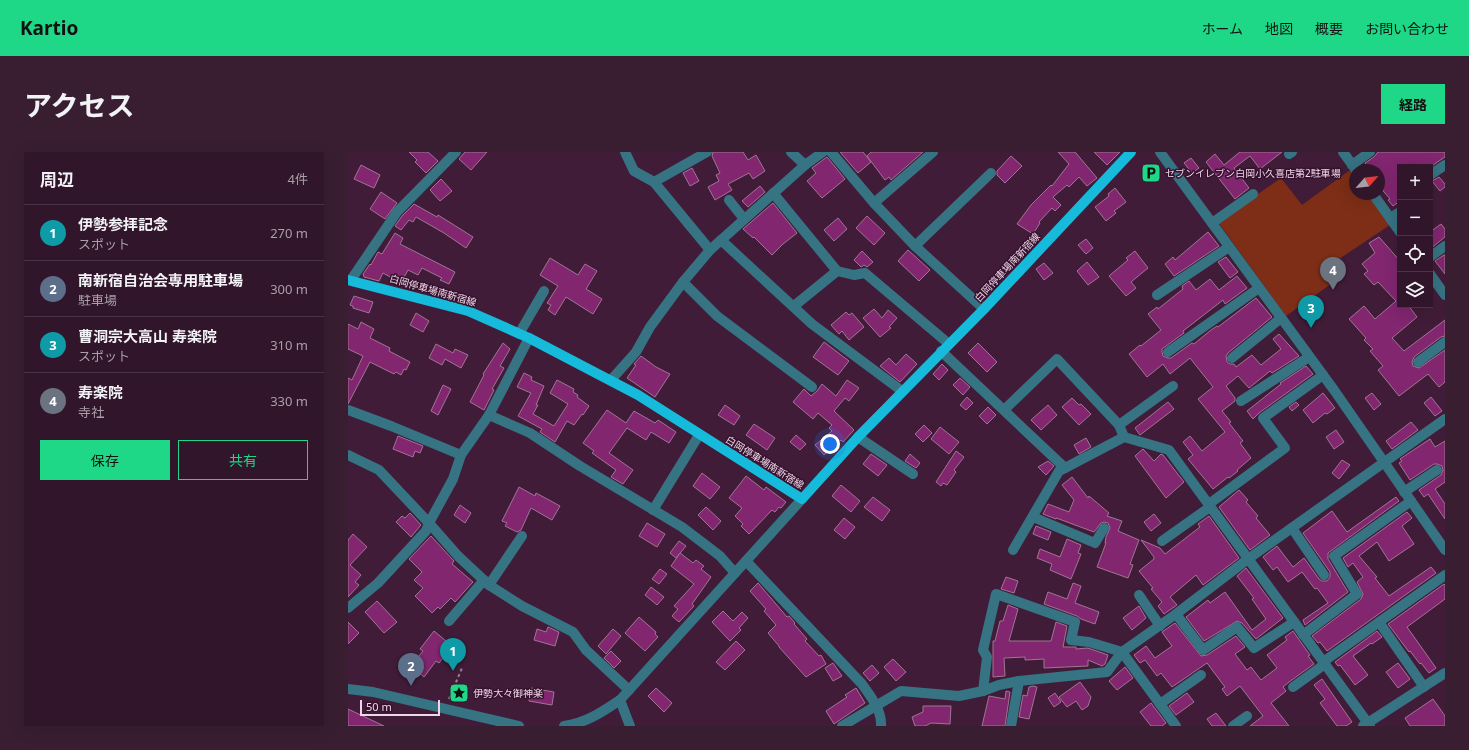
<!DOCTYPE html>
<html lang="ja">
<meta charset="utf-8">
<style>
body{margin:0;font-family:"Noto Sans","Noto Sans JP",sans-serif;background:#391e32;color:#f1f3f6}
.controls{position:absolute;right:12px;top:12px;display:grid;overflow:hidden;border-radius:0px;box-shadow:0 4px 16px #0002}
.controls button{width:36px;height:36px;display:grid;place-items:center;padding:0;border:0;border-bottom:1px solid #4c3447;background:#31152a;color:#f1f3f6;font:20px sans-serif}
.compass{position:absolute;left:1001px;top:12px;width:36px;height:36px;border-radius:50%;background:#31152a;box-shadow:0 4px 16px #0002;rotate:63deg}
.scale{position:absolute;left:12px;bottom:10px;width:80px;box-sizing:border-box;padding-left:4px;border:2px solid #efd6e7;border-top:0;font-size:11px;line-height:14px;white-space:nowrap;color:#efd6e7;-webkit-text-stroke:3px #36122e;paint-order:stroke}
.you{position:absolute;left:482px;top:292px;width:14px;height:14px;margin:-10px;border:3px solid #fff;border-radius:50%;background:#1a73e8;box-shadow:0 0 0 6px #1a73e833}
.badge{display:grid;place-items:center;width:26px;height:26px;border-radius:50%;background:#1ed887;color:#fff;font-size:13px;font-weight:700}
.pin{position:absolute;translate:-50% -33px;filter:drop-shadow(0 1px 2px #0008)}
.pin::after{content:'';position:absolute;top:21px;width:14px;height:12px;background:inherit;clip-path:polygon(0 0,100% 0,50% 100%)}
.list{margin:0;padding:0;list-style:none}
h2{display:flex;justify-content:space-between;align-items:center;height:52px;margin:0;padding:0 16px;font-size:17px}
h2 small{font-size:13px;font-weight:400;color:#a89fa8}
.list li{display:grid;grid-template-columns:26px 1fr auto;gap:12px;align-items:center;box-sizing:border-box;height:56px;padding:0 16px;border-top:1px solid #4c3447}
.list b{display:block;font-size:15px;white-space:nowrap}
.list p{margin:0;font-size:13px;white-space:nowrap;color:#a89fa8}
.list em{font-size:13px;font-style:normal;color:#a89fa8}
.actions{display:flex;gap:8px;padding:12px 16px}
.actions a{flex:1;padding:9px 0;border:1px solid #1ed887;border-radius:0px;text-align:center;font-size:14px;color:#1ed887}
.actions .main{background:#1ed887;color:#111}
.icon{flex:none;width:22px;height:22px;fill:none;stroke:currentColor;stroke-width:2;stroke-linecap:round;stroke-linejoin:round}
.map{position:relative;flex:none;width:1097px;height:574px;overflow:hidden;border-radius:0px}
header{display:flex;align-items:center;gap:24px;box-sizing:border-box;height:56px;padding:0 20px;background:#1ed887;color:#111}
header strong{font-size:19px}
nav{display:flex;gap:22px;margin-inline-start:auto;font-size:14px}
.intro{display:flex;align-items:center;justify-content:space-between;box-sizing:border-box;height:96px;padding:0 24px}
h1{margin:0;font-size:28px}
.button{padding:10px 18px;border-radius:0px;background:#1ed887;color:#111;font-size:14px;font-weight:700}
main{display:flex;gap:24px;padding:0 24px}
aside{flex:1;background:#31152a;border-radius:0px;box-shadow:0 4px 16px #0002}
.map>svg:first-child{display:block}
.green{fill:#7e2e16}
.building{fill:#81266f;stroke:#a07594}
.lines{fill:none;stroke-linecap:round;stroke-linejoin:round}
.path{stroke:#9d7f95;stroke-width:2;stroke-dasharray:3 3;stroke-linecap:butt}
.minor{stroke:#367383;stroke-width:10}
.major{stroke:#16bbdc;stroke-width:10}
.labels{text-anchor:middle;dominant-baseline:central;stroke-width:3;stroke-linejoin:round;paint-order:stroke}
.poi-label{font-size:10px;fill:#efd6e7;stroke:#36122e;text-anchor:start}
.street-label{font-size:10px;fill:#efd6e7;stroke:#36122e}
</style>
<header>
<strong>Kartio</strong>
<nav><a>ホーム</a><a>地図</a><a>概要</a><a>お問い合わせ</a></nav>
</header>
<div class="intro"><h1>アクセス</h1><a class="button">経路</a></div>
<main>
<aside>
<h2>周辺<small>4件</small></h2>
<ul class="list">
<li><span class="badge" style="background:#0f9aa8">1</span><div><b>伊勢参拝記念</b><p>スポット</p></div><em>270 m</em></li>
<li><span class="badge" style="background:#5c6f8a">2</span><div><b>南新宿自治会専用駐車場</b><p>駐車場</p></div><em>300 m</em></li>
<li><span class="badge" style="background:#0f9aa8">3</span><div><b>曹洞宗大高山 寿楽院</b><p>スポット</p></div><em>310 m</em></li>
<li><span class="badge" style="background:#6b7280">4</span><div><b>寿楽院</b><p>寺社</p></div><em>330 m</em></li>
</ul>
<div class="actions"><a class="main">保存</a><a>共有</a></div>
</aside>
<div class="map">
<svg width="1097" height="574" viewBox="0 0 1097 574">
<rect width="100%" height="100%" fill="#411c38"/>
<polygon class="green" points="1002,18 1007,24 1007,42 1020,42 1042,73 991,107 980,117 987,129 938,164 870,70 933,26 954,53"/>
<g class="building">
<polygon points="61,0 80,0 90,9 78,21 67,10 69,8"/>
<polygon points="117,0 139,0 123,18 111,7"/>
<polygon points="365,0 395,0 400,8 408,3 417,19 405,27 401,21 380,32 384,38 367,48 360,35 371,29 368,23 372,21 364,4"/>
<polygon points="492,0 515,0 523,10 510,21"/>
<polygon points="523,0 575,0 543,28 541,25 537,28 519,4"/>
<polygon points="710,0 727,0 749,26 739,34 731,25 721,35 719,33 705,45 713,53 707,59 704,56 691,70 692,71 685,82 669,72 683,53 703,33 704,34 721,12"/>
<polygon points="746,0 772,0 759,13"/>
<polygon points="892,0 934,0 912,17 902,4 886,16 901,36 887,47 858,10 867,2 876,13"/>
<polygon points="1030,0 1097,0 1097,5 1082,15 1052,15 1052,49 1045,54 1040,48 1042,47 1031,34 1031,18 1022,18 1017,11 1026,5"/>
<polygon points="663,4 674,14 657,31 649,23 649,19"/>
<polygon points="479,5 497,27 474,46 459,29 468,21 464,16"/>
<polygon points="843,6 851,16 844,21 836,11"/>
<polygon points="13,13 32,23 26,36 6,27"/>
<polygon points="344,16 351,29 342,34 335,21"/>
<polygon points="1091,25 1097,32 1097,35 1092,39 1084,29"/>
<polygon points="93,27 104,39 92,49 82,38"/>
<polygon points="412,34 417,40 400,55 394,49"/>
<polygon points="767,36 778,50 766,59 768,61 758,69 747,55 761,44 760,42"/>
<polygon points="33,40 49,51 37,67 22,57"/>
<polygon points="425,51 449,81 435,92 424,103 406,85 405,86 395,77"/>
<polygon points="66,52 89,65 90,63 125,85 118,96 96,81 68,65 65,70 61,68 53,78 47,74 54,64"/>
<polygon points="519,64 537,81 526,93 508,76"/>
<polygon points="490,66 499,77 486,89 476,78"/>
<polygon points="1093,72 1097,77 1097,85 1082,97 1082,80"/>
<polygon points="860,80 871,94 826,124 817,112 825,105 827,108"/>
<polygon points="47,81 55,86 52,92 107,120 101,132 92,128 94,126 74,116 70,123 60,118 53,131 35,121 31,129 16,125 15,122 22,112 23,113 30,100 34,102"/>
<polygon points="1031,85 1052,109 1052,153 1060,153 1069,165 1044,186 1056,199 1097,168 1097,184 1093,185 1066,205 1064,210 1065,214 1071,216 1097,198 1097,230 1091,235 1080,222 1051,244 1030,218 1035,214 1022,199 1025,197 1016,188 1018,186 1001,167 1016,154 1027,167 1048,149 1030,130 1026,133 1016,122 1020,119 1014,112 1027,101 1021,91"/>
<polygon points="738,87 745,96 738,102 730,93"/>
<polygon points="560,98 582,118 571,129 550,109"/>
<polygon points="514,99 525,110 519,115 516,113 513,115 506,108"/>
<polygon points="787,99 800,116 783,130 788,136 778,144 761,124 780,108 778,106"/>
<polygon points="1096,103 1097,103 1097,122 1087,109"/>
<polygon points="878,105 890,120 882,126 870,110"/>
<polygon points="202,106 230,123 237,112 249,119 238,137 254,147 245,162 218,145 207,163 200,158 203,153 199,151 210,134 192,123"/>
<polygon points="739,110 751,125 740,133 729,119"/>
<polygon points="696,111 705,121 696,128 688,117"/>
<polygon points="889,124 899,136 877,152 875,148 835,179 836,181 814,197 814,200 815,204 820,206 823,206 844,191 846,192 863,178 869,174 870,175 908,146 924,165 880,201 878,204 879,210 882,212 886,212 888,215 904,203 913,213 933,197 925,187 931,182 951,204 924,221 922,219 901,236 890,224 878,234 887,246 887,249 874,259 883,270 881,271 895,289 892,291 903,306 889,318 890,319 881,326 880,325 865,337 840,307 845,303 835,290 842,284 854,299 877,280 850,247 865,235 842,206 822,222 815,212 799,225 781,202 792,193 793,194 813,178 800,162 809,155 810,157 835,137 834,134 841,129 848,138 862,127 871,138"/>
<polygon points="6,144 25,150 21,161 5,156 5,154 2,153"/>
<polygon points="526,157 534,166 540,158 549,166 541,175 543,176 532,185 515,166"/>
<polygon points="498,160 501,163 504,161 516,175 501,188 494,179 491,182 483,173"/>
<polygon points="68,161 81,169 75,180 62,173"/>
<polygon points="13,170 26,177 22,186 42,196 41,199 62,210 58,218 56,217 53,223 48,220 46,222 22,210 0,252 0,226 4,228 15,204 0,197 0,172 10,177"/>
<polygon points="476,190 501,209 490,223 465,205"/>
<polygon points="155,191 162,197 152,214 156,216 144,237 146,238 136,258 122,250 136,223 135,222"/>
<polygon points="630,191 649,210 639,220 620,201"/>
<polygon points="88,192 105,201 107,197 120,203 113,216 97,207 94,213 81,206"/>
<polygon points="558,202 569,212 552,230 532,214 541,206 548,213"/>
<polygon points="293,204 308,215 322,222 307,245 279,226 288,213 286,212"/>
<polygon points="594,212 600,218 591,228 585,222"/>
<polygon points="958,214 965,222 911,261 905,267 899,259 933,232 932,231"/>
<polygon points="176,221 184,225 183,228 196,234 188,253 190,253 185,262 206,274 220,252 202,241 209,228 226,237 225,240 230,243 229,245 241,254 235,263 234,262 226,273 219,269 207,290 192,280 194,277 170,264 183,241 169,235"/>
<polygon points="612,226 622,235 615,243 605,233"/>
<polygon points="499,228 511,236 501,249 497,246 486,259 506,278 495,290 493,288 476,303 467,293 484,279 481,276 484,273 470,261 465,267 445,250 456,237 463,244 469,239 474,232 488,244"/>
<polygon points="95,233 103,237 90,263 83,259"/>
<polygon points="975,241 987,256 979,262 977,261 965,271 955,258"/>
<polygon points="1024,241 1033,252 1026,258 1017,246"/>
<polygon points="619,245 625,251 618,258 612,253"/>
<polygon points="1083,245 1094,259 1087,264 1076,251"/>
<polygon points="724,246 731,253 733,252 743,262 731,273 714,255"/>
<polygon points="820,250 826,257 792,283 787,276"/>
<polygon points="948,250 951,253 944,259 941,255"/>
<polygon points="377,253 392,264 386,273 370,263"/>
<polygon points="700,253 709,263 693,278 683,268"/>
<polygon points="640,255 648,263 639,272 631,264"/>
<polygon points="259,258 278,271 286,259 307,271 310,268 328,280 321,291 303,280 298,288 279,276 261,301 285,318 275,332 263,325 268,318 244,301 246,299 235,291"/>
<polygon points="1063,270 1070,278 1044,297 1038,289"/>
<polygon points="406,272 427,286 419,298 398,283"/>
<polygon points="576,273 584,281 575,290 567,282"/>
<polygon points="592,275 611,290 601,302 583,287"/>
<polygon points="988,278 996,290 986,297 978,285"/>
<polygon points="448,283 458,292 452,298 442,290"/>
<polygon points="50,284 75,294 72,301 67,299 65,305 45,297"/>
<polygon points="738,286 743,295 731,302 726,293"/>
<polygon points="1082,287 1087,295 1097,289 1097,330 1087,337 1097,352 1097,367 1080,342 1076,345 1071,338 1093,323 1095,318 1094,314 1089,312 1086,312 1062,328 1051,311 1054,309 1052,307"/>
<polygon points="795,297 806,309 813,302 815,303 836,330 818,346 787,304"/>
<polygon points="608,299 616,305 606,318 608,320 599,333 595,331 593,334 588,330"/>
<polygon points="523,302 539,313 530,324 515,312"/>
<polygon points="562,302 572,311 568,316 557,309"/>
<polygon points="994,308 1002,313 991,327 984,321"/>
<polygon points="700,309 706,314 698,323 690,315"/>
<polygon points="354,321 372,335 362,347 345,334"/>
<polygon points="398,324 416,338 418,335 438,350 433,356 431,355 427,360 424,358 401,382 393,374 395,372 387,364 394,356 381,346"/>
<polygon points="724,325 740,346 741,344 761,361 759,364 774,369 770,379 791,388 782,412 785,413 780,426 749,415 758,391 757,391 758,385 762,376 760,371 756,370 753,371 746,380 711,367 708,366 708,367 695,362 700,352 721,360 726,348 714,333"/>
<polygon points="493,333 512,349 503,360 484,344"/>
<polygon points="171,335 187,344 188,341 212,354 204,368 183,356 173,378 169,380 157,374 159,371 154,369"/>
<polygon points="891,338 900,348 898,350 910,364 908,366 922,383 902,398 871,355"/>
<polygon points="525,345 542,358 534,369 516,355"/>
<polygon points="1048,345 1051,349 980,401 980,407 1000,440 957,473 955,468 980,451 969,436 967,437 954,420 940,430 929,415 925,418 915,405 929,394 945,415 956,406 971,427 974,429 979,429 982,425 982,420 955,381 984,359 999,380"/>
<polygon points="112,353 123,361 117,371 106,363"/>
<polygon points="358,355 373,369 365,378 350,363"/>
<polygon points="1059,360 1064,366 1054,374 1066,392 1041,409 1029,390 1011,404 1029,425 1027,426 1041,444 1083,415 1088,421 979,499 972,490 970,491 964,484 1013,447 1015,442 1009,430 1015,425 1005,411 1000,415 995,406"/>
<polygon points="62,361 73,373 63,385 48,370 54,364 57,366"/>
<polygon points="806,362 813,371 803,379 796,370"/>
<polygon points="861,364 891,406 855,433 848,423 822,445 829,453 816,462 810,454 814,450 803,437 805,436 791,419 806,407 806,405 793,388 812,396 817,402 852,375 850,372"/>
<polygon points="496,366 507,375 497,387 486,378"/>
<polygon points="299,371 317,382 309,395 291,384"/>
<polygon points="688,374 703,380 700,388 685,382"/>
<polygon points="5,382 19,395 2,413 13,423 7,430 11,433 0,445 0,388"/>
<polygon points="83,384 106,409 104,412 125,430 107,450 103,446 92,457 90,455 84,461 67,444 75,436 66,428 74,420 61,407"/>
<polygon points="719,387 733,393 730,401 733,402 723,427 702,418 704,412 689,406 692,397 712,405"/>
<polygon points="331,389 338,394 328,406 322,401"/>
<polygon points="332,401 345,411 348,408 356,414 353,417 363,425 344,452 346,454 331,470 324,464 330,457 326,454 346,432 323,414"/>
<polygon points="898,416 935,466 908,487 894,471 889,469 856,489 838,465 860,448 862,451 877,440 904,478 918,467 904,447 906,446 889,424"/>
<polygon points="312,417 319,422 311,432 304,427"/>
<polygon points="658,425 670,429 666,441 653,437"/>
<polygon points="410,431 439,465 441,464 447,471 446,472 459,487 457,489 471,504 473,503 478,512 458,525 431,495 431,494 420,481 428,473 416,459 418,457 402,439"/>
<polygon points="725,431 733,434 727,451 751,460 747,472 733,467 729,464 696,452 700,440 719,447"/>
<polygon points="1096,432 1097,433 1097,447 1059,475 1088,516 1081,521 1073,511 1072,512 1062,499 1061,500 1040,472"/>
<polygon points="303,435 316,445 309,453 297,443"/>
<polygon points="29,449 49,470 36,481 17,460"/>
<polygon points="660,453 670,457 661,489 703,489 708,470 719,474 715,495 728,495 728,497 740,496 760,503 757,512 754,514 740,508 740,514 696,516 696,507 677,508 677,505 656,506 657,524 645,525 645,489 647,489 652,469 655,469"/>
<polygon points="791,454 798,466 784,478 775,466"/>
<polygon points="375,459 385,469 394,460 400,466 391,476 393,478 382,489 364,470"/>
<polygon points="291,465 308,480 307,482 310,485 297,499 277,481"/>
<polygon points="0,470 11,481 0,492"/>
<polygon points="827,471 853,504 859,503 888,484 897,495 887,502 899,518 903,515 913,528 929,516 919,503 939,488 937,485 945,479 959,499 962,503 960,504 966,512 941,530 935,535 938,539 923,551 941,574 902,574 915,564 892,534 879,544 874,537 877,535 859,511 824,535 813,521 809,524 797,508 792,511 786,503 798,494 807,506 824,494 814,480"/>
<polygon points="200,475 211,480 207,494 186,488 189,477 198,480"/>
<polygon points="265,477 273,484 258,502 250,494"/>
<polygon points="86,479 104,494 91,511 88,509 76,525 63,514 75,499 72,497"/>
<polygon points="1029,479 1034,485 1024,492 1023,491 1005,504 1020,523 1007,533 992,513 990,514 987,510"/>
<polygon points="388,489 397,498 377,518 368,510"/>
<polygon points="263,499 273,509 266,516 256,506"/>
<polygon points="545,507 558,520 548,529 536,515"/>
<polygon points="485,511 494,524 485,529 477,516"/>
<polygon points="1050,511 1062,527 1050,536 1038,520"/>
<polygon points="524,513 531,521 522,529 515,521"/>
<polygon points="777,515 785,526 769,538 761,529"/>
<polygon points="974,527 1004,570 998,574 989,574 972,551 977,547 966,533"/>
<polygon points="732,530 743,545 740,554 734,558 728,549 719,555 711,545"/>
<polygon points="685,534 689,535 681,567 671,565 675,543 679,544 681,535"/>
<polygon points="183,536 206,540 204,553 181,549"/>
<polygon points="308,536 324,551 316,560 300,544"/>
<polygon points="508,536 517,551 486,572 478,559 499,545 497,543"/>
<polygon points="658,539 662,540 657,574 634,574 641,544 657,547"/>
<polygon points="707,541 713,550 706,555 700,546"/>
<polygon points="839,541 846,550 828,563 821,554"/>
<polygon points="1085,547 1097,564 1097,574 1062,574 1057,566"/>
<polygon points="803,551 818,571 814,574 803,574 792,560"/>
<polygon points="575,554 603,554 602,572 583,571 577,574 567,574 564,565 575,560"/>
<polygon points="0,557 36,574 0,574"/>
<polygon points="868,561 878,574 864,574 859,567"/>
</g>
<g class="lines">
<polyline class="path" points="101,547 114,516"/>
<g class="minor">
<polyline points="277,0 286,19 306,30"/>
<polyline points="359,0 306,30 362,98"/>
<polyline points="443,0 457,13 475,0"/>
<polyline points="483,0 526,51 567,94 636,157"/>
<polyline points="812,0 986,238 1097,398"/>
<polyline points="995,0 1008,18"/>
<polyline points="941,2 944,0"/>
<polyline points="1004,13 1022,0"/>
<polyline points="1082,23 1097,13"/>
<polyline points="425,41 489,119 506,123 517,121 601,192"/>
<polyline points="1025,42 1052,80"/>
<polyline points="381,48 396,67"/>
<polyline points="526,51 585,0"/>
<polyline points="1042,66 1052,60"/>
<polyline points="864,71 905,42"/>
<polyline points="373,88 464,172 554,239"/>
<polyline points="567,94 643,21"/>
<polyline points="1082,105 1097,94"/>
<polyline points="1082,122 1097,143"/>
<polyline points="3,128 49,60 108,0"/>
<polyline points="335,130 369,164 464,235"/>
<polyline points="809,143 881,95"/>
<polyline points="446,154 489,119"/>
<polyline points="171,182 196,139"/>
<polyline points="593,199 717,316 776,285 821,298 1022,574"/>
<polyline points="820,200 911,136"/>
<polyline points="884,206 933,166"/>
<polyline points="1070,210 1097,190"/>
<polyline points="263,228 288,200 302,175 335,130 362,98 457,13"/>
<polyline points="893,249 961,205"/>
<polyline points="0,258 43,274 113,303"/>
<polyline points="656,258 709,207 771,273 776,285"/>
<polyline points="141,263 182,281 232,314 334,375 372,404 387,421"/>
<polyline points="771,273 825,234"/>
<polyline points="510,285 565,322"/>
<polyline points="0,303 31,318 81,371 110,404 141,433 174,454 225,480 238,498 281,538"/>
<polyline points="1056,340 1089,318"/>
<polyline points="861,352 937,296 915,266 975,223"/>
<polyline points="305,358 351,283"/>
<polyline points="685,365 747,391 756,376"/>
<polyline points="944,376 976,423"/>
<polyline points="814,389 862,355"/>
<polyline points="665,398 711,319 717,316"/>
<path d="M 398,409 L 514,532 C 523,545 534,558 533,574"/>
<polyline points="141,433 174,384"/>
<polyline points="791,443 812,474"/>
<polyline points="0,456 30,431 78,379 81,371 105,327 113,303 141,263 181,186"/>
<polyline points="828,462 855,498 889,475 906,496 946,470"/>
<polyline points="101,469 136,428"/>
<polyline points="1031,470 1076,535"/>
<polyline points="955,483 1009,442 986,404 1063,349"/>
<polyline points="975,510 1097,423"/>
<polyline points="945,535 977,512"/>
<polyline points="0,537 25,540 171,574"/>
<polyline points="635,539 639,505 635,498 648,442 727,470 723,488 741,490 774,500 828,574"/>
<polyline points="272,548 282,574"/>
<polyline points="812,552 853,523"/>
<path d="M 216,574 C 238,571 254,560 272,548 L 454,347"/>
<polyline points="494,574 553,539 611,544 635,539 651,533 671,529 759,520 774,500 828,462 900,407 1097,267"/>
<polyline points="663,574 671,529"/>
<polyline points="885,574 899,564"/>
<polyline points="1015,574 1097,521"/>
</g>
<polyline class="major" points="0,128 120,159 181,186 290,243 454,347 510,285 636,157 783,0"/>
</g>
<defs>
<symbol id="parking-square" viewBox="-11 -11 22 22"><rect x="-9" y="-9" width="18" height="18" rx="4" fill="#1ed887" stroke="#36122e"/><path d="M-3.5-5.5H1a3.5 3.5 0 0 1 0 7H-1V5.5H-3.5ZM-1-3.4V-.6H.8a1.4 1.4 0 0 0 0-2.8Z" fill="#111"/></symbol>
<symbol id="sight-square" viewBox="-11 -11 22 22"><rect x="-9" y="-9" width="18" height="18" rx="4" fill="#1ed887" stroke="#36122e"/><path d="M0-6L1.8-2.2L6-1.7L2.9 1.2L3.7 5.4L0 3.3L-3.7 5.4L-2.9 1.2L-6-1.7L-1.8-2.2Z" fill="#111"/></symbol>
</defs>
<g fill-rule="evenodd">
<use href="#parking-square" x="792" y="10" width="22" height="22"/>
<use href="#sight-square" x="100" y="530" width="22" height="22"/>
</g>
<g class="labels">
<g class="poi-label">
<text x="817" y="21">セブンイレブン白岡小久喜店第2駐車場</text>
<text x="125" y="541">伊勢大々御神楽</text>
</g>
<g class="street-label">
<text transform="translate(659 115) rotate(-47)">白岡停車場南新宿線</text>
<text transform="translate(85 138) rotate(16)">白岡停車場南新宿線</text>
<text transform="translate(417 310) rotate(32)">白岡停車場南新宿線</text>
</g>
</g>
</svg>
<div class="controls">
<button>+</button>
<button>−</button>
<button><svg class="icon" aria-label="locate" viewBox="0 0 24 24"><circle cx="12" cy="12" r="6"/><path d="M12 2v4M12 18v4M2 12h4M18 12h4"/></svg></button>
<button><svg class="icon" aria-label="layers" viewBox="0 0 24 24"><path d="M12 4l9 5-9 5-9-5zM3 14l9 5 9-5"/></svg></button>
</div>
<svg class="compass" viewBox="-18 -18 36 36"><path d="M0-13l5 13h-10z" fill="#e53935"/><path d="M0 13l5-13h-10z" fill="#a89fa8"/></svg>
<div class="scale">50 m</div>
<div class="you"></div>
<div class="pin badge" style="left:105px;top:519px;background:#0f9aa8">1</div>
<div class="pin badge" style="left:63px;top:534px;background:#5c6f8a">2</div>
<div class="pin badge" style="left:963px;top:176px;background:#0f9aa8">3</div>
<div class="pin badge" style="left:985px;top:138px;background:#6b7280">4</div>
</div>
</main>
